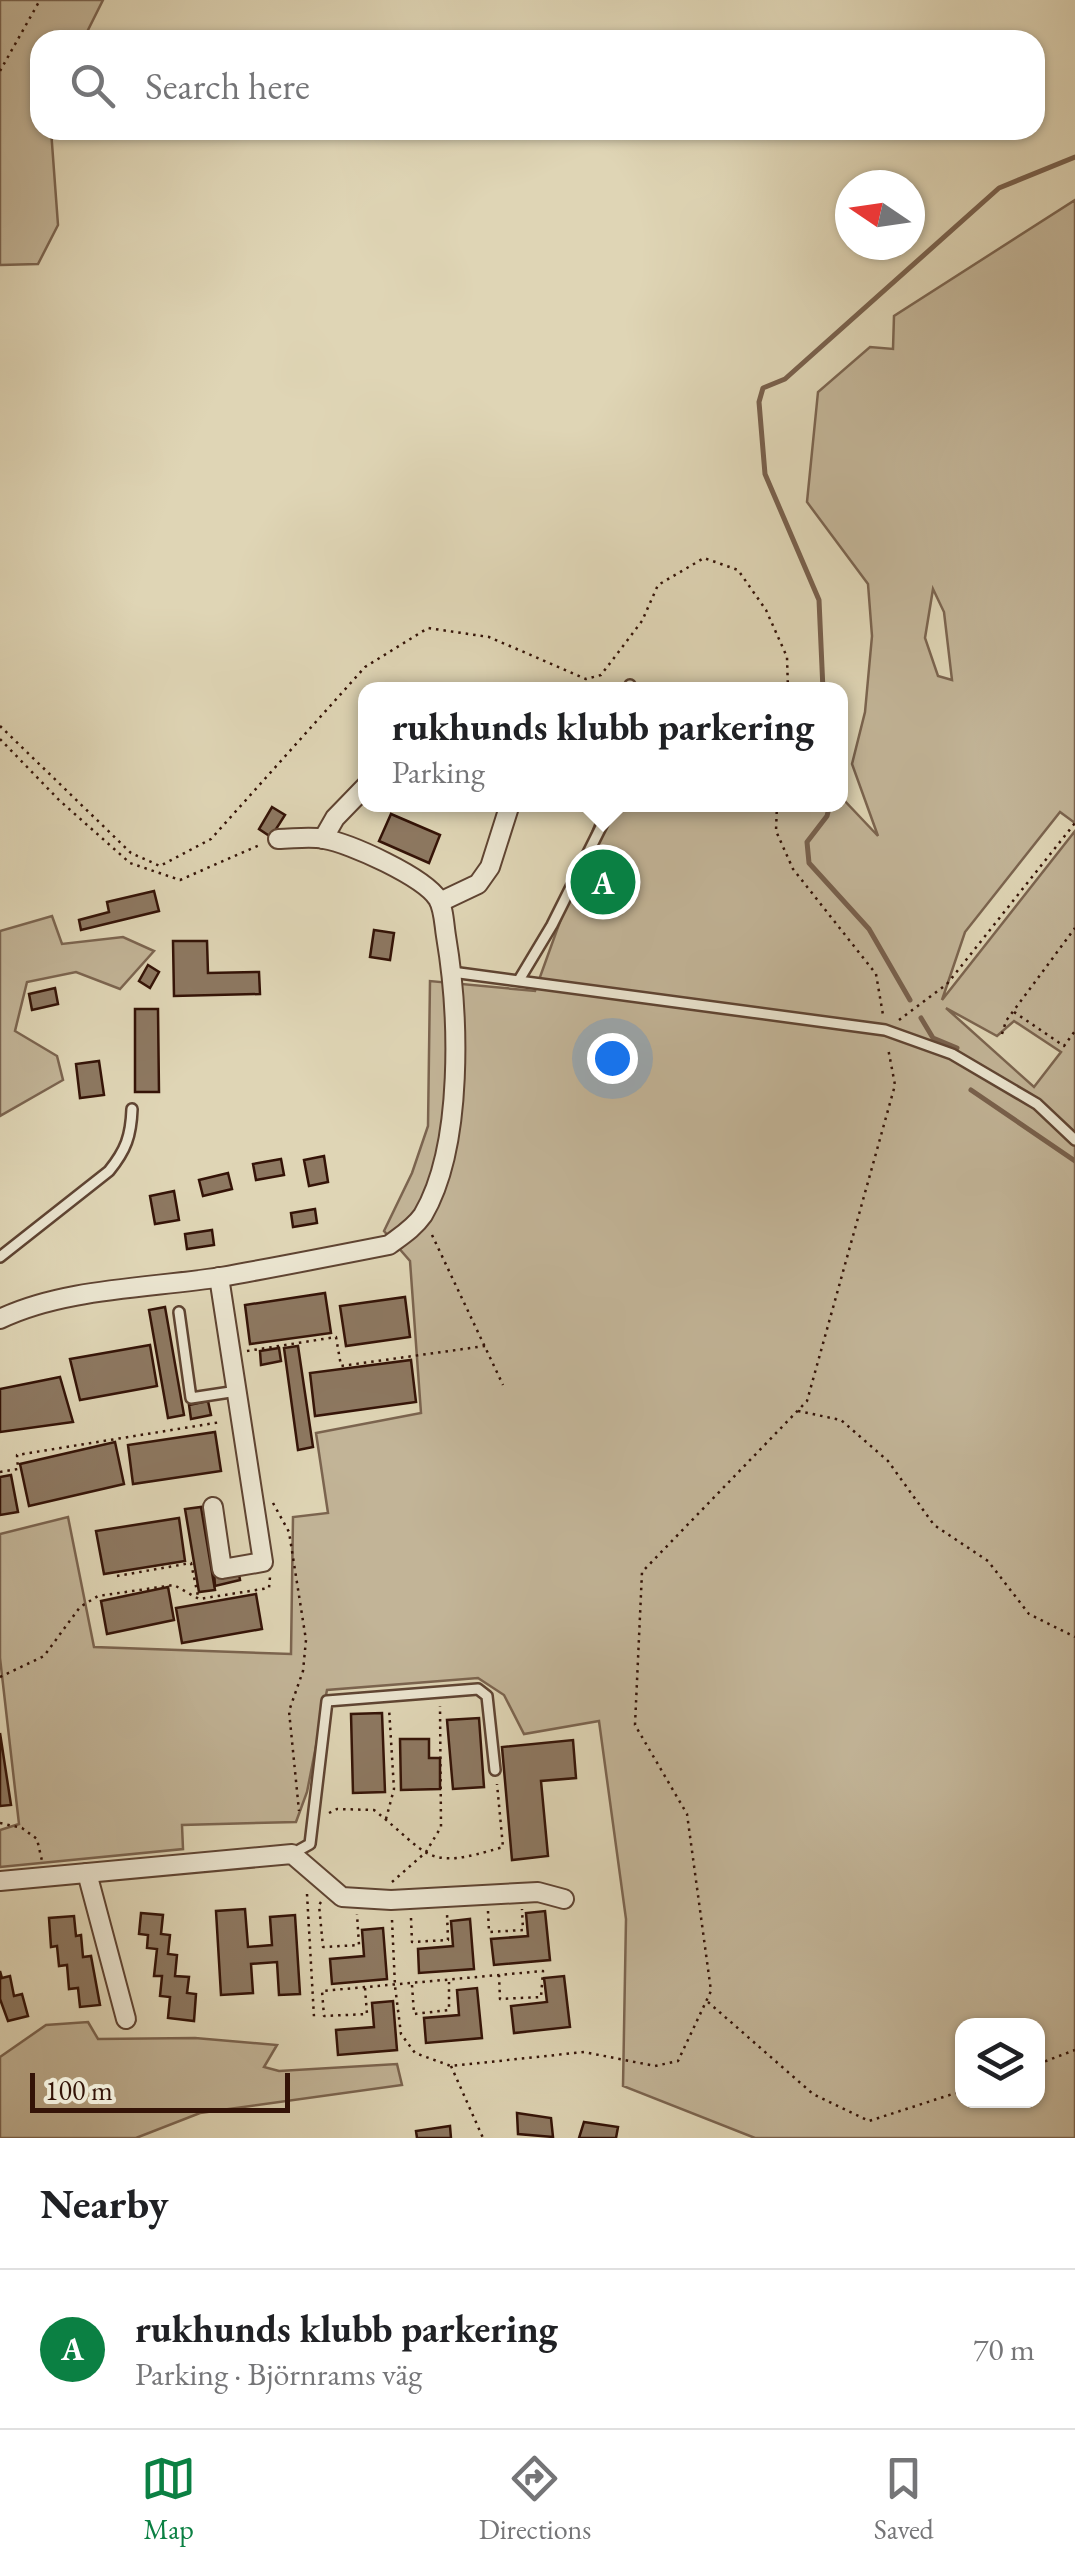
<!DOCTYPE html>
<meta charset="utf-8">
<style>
body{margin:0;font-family:"EB Garamond",serif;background:#f2f2f2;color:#202124}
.controls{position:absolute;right:30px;bottom:30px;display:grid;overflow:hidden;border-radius:20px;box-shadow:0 2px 8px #0004}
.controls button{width:90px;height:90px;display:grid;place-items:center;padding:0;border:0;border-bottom:2px solid #e0e0e0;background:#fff;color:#202124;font:50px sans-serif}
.compass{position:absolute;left:835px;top:170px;width:90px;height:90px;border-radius:50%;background:#fff;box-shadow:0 2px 8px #0004;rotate:283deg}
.scale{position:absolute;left:30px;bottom:25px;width:260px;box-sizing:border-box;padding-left:10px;border:5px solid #341307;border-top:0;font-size:28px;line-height:35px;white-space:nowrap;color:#341307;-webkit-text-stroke:8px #eae4cf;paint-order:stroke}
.you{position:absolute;left:612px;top:1058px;width:35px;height:35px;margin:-25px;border:8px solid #fff;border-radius:50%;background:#1a73e8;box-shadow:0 0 0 15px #1a73e833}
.badge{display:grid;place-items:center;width:65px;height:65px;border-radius:50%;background:#0b8043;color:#fff;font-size:32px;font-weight:700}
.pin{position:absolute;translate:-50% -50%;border:5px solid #fff;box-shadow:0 2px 10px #0006}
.popup{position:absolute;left:358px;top:682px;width:490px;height:130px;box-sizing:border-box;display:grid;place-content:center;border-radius:20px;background:#fff;filter:drop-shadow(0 2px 8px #0005);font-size:32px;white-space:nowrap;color:#757577}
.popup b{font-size:38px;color:#202124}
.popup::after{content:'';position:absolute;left:50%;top:100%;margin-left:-20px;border:20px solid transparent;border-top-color:#fff}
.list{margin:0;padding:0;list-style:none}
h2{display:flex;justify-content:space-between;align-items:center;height:130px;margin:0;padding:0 40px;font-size:42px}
h2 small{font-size:32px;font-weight:400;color:#757577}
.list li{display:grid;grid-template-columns:65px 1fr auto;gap:30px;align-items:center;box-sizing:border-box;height:160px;padding:0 40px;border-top:2px solid #e0e0e0}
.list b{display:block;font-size:38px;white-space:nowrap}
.list p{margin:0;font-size:32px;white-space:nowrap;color:#757577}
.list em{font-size:32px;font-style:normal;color:#757577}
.icon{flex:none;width:55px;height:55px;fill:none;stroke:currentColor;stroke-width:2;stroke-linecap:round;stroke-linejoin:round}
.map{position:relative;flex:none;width:1075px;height:2138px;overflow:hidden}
.search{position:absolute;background:#fff;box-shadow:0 2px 8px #0004;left:30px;right:30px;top:30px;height:110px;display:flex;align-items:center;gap:25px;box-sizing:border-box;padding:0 35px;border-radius:30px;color:#757577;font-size:38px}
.sheet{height:290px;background:#fff}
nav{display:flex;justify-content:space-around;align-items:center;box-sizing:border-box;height:140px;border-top:2px solid #e0e0e0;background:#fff;font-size:28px;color:#757577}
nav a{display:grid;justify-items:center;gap:5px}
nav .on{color:#0b8043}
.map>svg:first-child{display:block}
.green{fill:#c2b497;stroke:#7b644f;stroke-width:2.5;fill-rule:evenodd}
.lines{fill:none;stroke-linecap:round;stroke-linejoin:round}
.stream{stroke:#78604c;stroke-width:5}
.building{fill:#8d7861;stroke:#341307;stroke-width:2.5}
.lane-casing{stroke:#5f4432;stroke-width:14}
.street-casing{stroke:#5f4432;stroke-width:22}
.path{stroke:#341307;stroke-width:2.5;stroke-dasharray:2.5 5;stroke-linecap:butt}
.lane{stroke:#eae4cf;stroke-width:9}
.street{stroke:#eae4cf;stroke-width:18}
</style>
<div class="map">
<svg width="1075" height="2138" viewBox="0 0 1075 2138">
<rect width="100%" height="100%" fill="#dfd5b5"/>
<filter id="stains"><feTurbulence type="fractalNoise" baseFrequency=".002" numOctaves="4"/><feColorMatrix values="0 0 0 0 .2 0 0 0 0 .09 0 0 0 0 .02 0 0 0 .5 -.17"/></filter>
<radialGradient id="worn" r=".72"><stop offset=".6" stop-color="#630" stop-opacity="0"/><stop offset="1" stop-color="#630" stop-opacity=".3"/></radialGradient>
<g class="green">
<polygon points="0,0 103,0 83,40 40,40 40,130 51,130 58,225 38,264 0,265"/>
<path d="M 1075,200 L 1075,823 L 1060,812 L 965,932 L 942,1000 L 1075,831 L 1075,2138 L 755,2138 L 623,2086 L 626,1919 L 599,1721 L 524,1734 L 504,1695 L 478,1678 L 327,1690 L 307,1792 L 296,1822 L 182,1825 L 183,1849 L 0,1867 L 0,1830 L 19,1824 L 0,1658 L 0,1534 L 68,1517 L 94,1647 L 291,1654 L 293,1517 L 328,1513 L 316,1433 L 421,1413 L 410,1261 L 384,1231 L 412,1173 L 428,1126 L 430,981 L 535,991 L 602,805 L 840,804 L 841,797 L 878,836 L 852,764 L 865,712 L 872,636 L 868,584 L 807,502 L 818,392 L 870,347 L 893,349 L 894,316 ZM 933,589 L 944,612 L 952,680 L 938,676 L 925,638 ZM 946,1008 L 997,1036 L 1014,1021 L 1061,1052 L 1034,1087 ZM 962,2026 L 1038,2026 L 1038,2100 L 962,2100 Z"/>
<polygon points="52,916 62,944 123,937 154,951 120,989 76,972 27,982 15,1031 57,1056 63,1080 0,1116 0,931"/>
<polygon points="88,2022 98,2039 195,2038 277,2045 264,2067 279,2071 397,2064 402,2085 200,2113 136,2138 0,2138 0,2057 46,2025"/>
</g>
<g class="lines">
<g class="stream">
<polyline points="823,690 819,600 765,474 759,402 763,388 785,379 999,188 1075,157"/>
<polyline points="830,804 827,816 807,842 809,863 869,929 910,1000"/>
<polyline points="921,1018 933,1038 957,1048"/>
<polyline points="971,1090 1075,1161"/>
</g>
</g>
<g class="building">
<polygon points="272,807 285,815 271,837 259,829"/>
<polygon points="391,814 440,835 429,863 379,841"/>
<polygon points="154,891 159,911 81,930 79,920 109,912 107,902"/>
<polygon points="374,930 394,933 390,960 370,957"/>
<polygon points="173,941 207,941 208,973 259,972 260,994 174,996"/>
<polygon points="148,965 159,972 150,988 139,981"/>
<polygon points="55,988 58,1004 32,1010 29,994"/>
<polygon points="135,1009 158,1009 159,1092 135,1092"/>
<polygon points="99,1061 104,1095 80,1098 76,1064"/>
<polygon points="324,1156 328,1182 309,1186 304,1160"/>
<polygon points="281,1159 284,1175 256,1180 253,1164"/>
<polygon points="228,1173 232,1189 203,1196 199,1180"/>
<polygon points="174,1191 179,1220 155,1224 150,1196"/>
<polygon points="315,1209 317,1223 293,1227 291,1213"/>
<polygon points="212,1230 214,1245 187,1249 185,1234"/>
<polygon points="325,1293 331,1333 250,1344 245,1305"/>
<polygon points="405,1297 410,1337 346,1346 340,1306"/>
<polygon points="165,1307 184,1415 168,1418 149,1310"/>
<polygon points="150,1345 157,1386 80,1400 70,1359"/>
<polygon points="298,1346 313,1447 298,1450 284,1348"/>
<polygon points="279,1348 281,1361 261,1365 260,1351"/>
<polygon points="411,1360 416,1402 315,1416 310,1373"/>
<polygon points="60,1377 73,1422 0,1432 0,1389"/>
<polygon points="208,1401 211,1415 191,1419 189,1405"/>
<polygon points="215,1432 221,1471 133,1484 128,1445"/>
<polygon points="115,1442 124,1484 29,1506 20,1464"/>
<polygon points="11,1475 18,1512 0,1515 0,1477"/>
<polygon points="201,1507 215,1590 199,1592 185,1509"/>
<polygon points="179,1518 185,1561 104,1574 96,1531"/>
<polygon points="238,1568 240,1580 215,1586 214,1572"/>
<polygon points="168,1587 174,1620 107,1634 101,1601"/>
<polygon points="256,1594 262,1629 182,1643 176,1608"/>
<polygon points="382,1713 385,1792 353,1793 351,1714"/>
<polygon points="479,1718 484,1787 453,1789 447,1720"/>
<polygon points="0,1733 11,1805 0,1806"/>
<polygon points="400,1739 429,1739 429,1758 440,1758 440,1789 401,1790"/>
<polygon points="573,1740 576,1778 541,1781 548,1856 512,1860 502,1747"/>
<polygon points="245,1909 248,1947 272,1945 270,1917 295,1915 300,1994 279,1995 277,1962 251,1964 253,1993 221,1995 216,1911"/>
<polygon points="545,1911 550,1960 494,1965 491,1939 528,1936 526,1913"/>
<polygon points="141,1913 163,1915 161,1934 170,1935 168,1954 177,1955 175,1976 189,1977 187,1993 196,1994 194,2021 168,2018 170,1997 160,1996 162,1976 154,1976 157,1949 147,1948 148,1935 139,1934"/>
<polygon points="74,1916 76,1936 81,1935 83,1957 91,1956 100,2005 80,2007 78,1988 69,1989 67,1965 59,1966 57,1946 51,1947 49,1918"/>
<polygon points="470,1919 474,1969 419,1973 418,1949 453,1946 451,1921"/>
<polygon points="383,1928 387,1979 332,1984 330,1959 364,1956 362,1930"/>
<polygon points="0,1971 2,1978 10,1976 14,1996 22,1994 28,2016 8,2021 0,1999"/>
<polygon points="564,1976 570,2027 514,2033 511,2006 547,2002 544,1978"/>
<polygon points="477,1988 482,2038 426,2043 424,2018 459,2015 457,1990"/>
<polygon points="393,2001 397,2050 338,2055 336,2030 374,2027 372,2003"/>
<polygon points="517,2113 551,2118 553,2137 518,2134"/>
<polygon points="584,2122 618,2127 616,2138 579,2138"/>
<polygon points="450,2126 451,2138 417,2138 416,2131"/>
</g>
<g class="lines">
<defs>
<g id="lane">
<polyline points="628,690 630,685"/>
<polyline points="452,972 885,1030 952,1054 1037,1104 1075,1140"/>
<polyline points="519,980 552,925 607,815 608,804"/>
<path d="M 0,1257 L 109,1171 C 126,1150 131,1136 132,1109"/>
<polyline points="179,1312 191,1398 237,1391"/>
<polyline points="292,1854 310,1844 327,1701 478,1689 487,1696 495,1770"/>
</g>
<g id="street">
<polyline points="323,839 335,818 366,786"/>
<polyline points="440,902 478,884 490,867 510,804"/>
<path d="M 0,1319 C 64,1288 152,1288 221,1277 C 277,1267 333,1256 389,1245 C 401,1236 414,1228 423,1215 C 464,1145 459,1013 446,936 C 444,924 444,909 438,899 C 424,877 350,843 324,839 C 310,836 293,839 278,839"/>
<polyline points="213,1507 222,1569 263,1562 219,1277"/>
<polyline points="87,1873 126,2019"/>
<polyline points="0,1881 292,1854 342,1897 391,1900 538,1892 564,1899"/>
</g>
</defs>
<use href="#lane" class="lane-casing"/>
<use href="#street" class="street-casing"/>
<g class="path">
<polyline points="0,71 40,0"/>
<polyline points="0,726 131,853 160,866 211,839 365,667 428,628 489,637 586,679 601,675 642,621 658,585 704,558 738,570 766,610 787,657 788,690"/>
<polyline points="0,739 59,800 130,863 180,880 262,844"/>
<polyline points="777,804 776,831 793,869 876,974 883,1015"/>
<polyline points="1014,1012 1064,1046 1075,1031"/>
<polyline points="899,1020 947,984 1075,823"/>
<polyline points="1002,1034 1006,1021 1075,928"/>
<polyline points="432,1235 503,1385"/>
<polyline points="247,1351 336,1337 341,1366 485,1346"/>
<polyline points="798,1411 841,1420 888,1461 934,1525 988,1561 1029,1614 1075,1637"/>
<polyline points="0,1472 18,1469 17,1455 221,1422"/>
<polyline points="273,1503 289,1532 306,1640 303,1671 289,1711 299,1811"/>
<polyline points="117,1576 191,1563 198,1596"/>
<polyline points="0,1677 44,1656 80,1607 98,1596 174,1585 199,1599 269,1588 270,1577"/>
<path d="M 329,1813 L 337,1809 L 374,1810 C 432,1856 424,1871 503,1847 L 497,1784"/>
<polyline points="386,1819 394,1789 389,1708"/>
<polyline points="0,1823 22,1828 37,1839 42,1861"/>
<polyline points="392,1882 426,1852 441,1827 440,1706"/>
<polyline points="307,1894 314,2017"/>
<polyline points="321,1902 319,1905 323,1947 359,1945 357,1914"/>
<polyline points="488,1911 489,1932 523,1930 522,1909"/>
<polyline points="411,1918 412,1942 448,1940 447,1913"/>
<polyline points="392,1920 395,1986 401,2034 415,2053 451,2066 584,2052 655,2066 678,2061 711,1991 687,1814 635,1725 642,1572 807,1401 895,1085 888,1048"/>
<polyline points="412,1985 414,2014 449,2010 449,1982"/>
<polyline points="365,1988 367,2014 324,2016 322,1991 543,1971 541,1997 500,1999 499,1975"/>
<polyline points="708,2002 813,2094 869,2121 962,2091"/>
<polyline points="1038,2064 1075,2050"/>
<polyline points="451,2066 483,2138"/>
</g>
<use href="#lane" class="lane"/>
<use href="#street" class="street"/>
</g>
<rect width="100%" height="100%" filter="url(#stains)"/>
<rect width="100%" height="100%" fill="url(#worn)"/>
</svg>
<div class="controls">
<button><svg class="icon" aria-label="layers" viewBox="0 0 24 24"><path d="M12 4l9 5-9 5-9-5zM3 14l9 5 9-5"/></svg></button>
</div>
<svg class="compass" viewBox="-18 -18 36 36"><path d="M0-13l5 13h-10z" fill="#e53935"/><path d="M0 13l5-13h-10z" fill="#757577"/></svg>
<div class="scale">100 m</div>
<div class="you"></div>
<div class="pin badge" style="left:603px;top:882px">A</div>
<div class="popup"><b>rukhunds klubb parkering</b>Parking</div>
<div class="search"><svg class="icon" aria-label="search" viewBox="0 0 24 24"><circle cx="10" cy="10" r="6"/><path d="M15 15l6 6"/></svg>Search here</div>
</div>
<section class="sheet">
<h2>Nearby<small></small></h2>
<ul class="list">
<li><span class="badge">A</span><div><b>rukhunds klubb parkering</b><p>Parking · Björnrams väg</p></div><em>70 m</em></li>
</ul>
</section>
<nav>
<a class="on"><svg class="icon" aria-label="map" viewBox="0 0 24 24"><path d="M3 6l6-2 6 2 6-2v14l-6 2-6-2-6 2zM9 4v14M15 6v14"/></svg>Map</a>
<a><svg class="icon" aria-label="directions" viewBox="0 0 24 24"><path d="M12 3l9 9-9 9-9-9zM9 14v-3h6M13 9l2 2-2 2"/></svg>Directions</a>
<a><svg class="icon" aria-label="saved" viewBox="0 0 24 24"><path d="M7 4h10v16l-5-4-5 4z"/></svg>Saved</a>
</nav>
